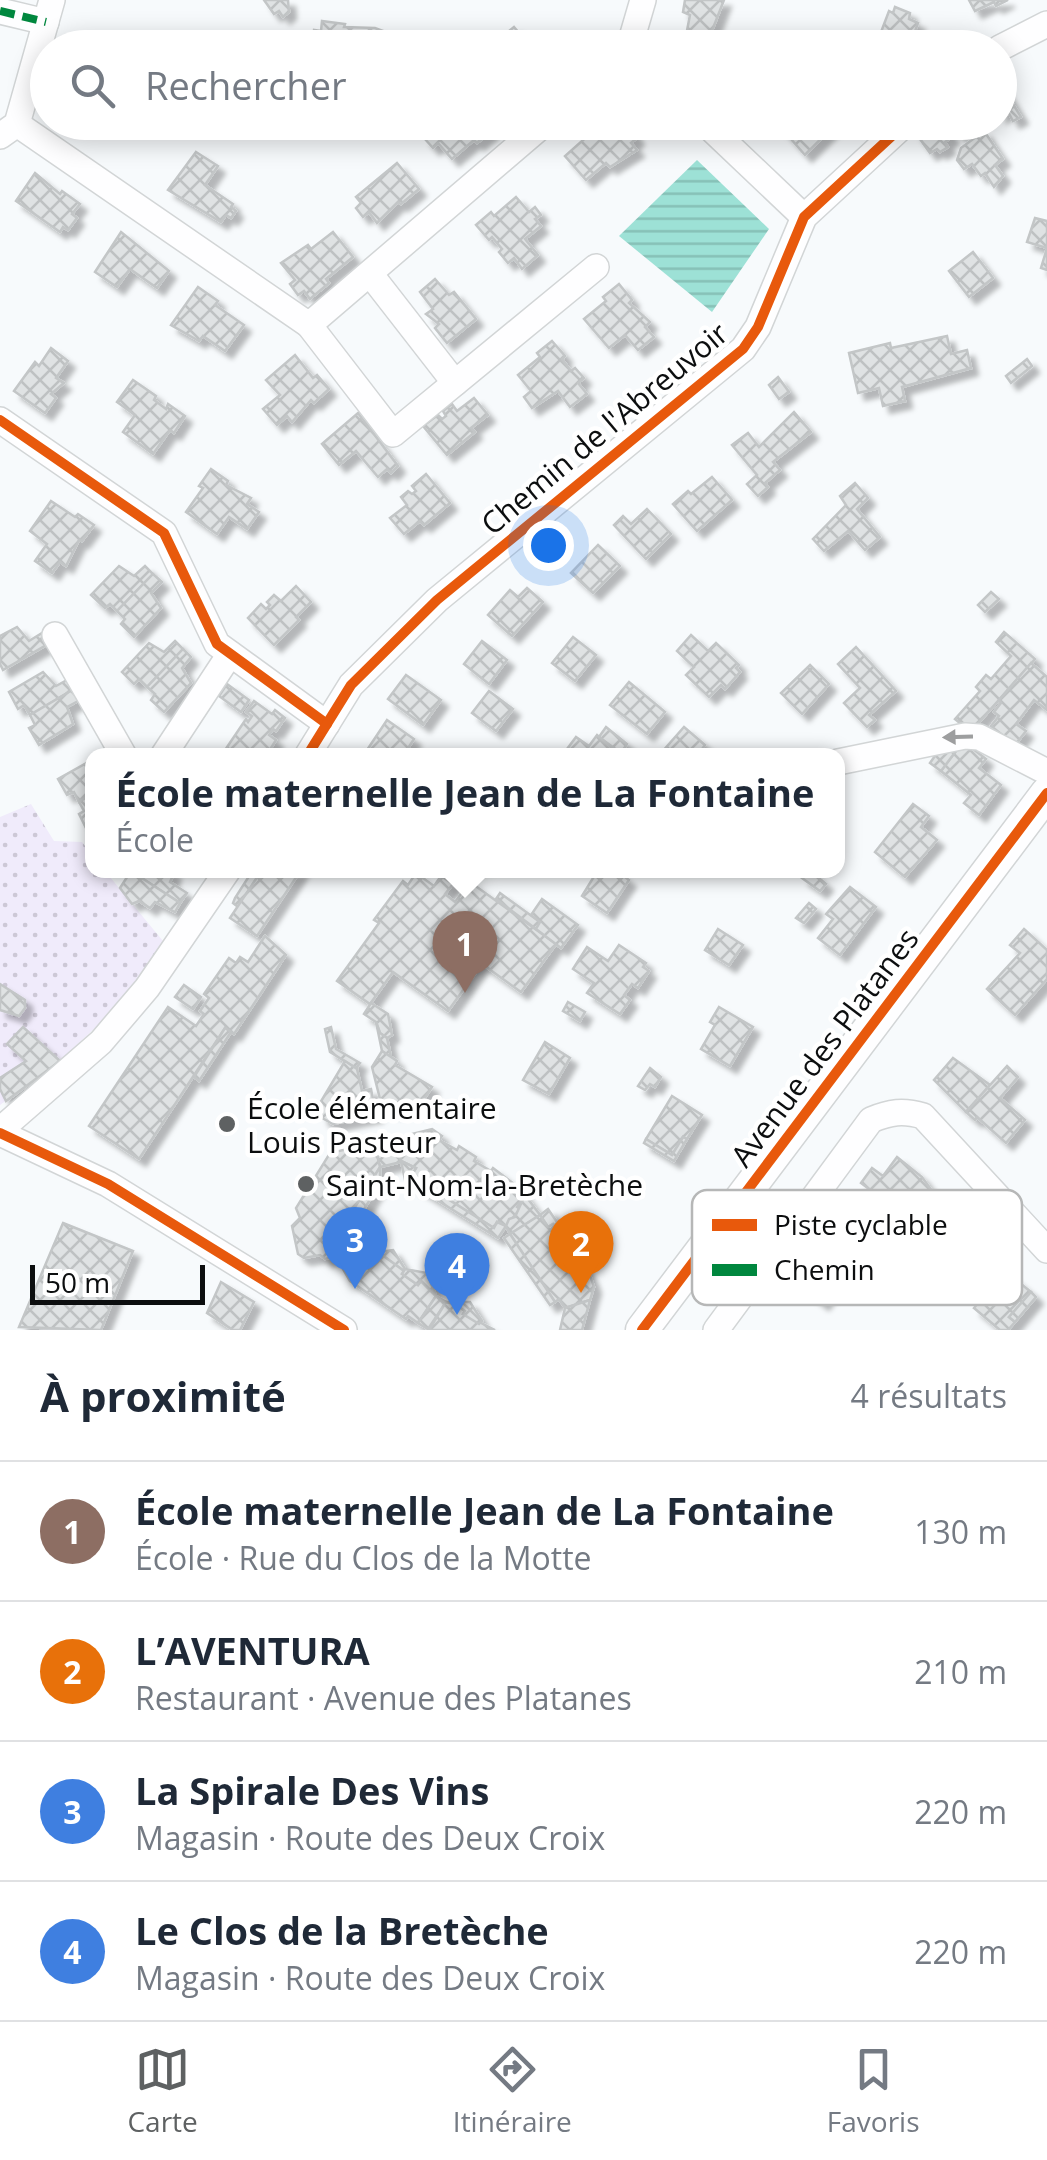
<!DOCTYPE html>
<html lang="fr">
<meta charset="utf-8">
<style>
body{margin:0;font-family:"Open Sans",sans-serif;background:#f6f6f7;color:#1f2937}
.scale{position:absolute;left:30px;bottom:25px;width:175px;box-sizing:border-box;padding-left:10px;border:5px solid #0c0e0f;border-top:0;font-size:28px;line-height:35px;white-space:nowrap;color:#0c0e0f;-webkit-text-stroke:8px #fff;paint-order:stroke}
.you{position:absolute;left:548px;top:545px;width:35px;height:35px;margin:-25px;border:8px solid #fff;border-radius:50%;background:#1a73e8;box-shadow:0 0 0 15px #1a73e833}
.badge{display:grid;place-items:center;width:65px;height:65px;border-radius:50%;background:#5e6162;color:#fff;font-size:32px;font-weight:700}
.pin{position:absolute;translate:-50% -82px;filter:drop-shadow(0 2px 5px #0008)}
.pin::after{content:'';position:absolute;top:52px;width:35px;height:30px;background:inherit;clip-path:polygon(0 0,100% 0,50% 100%)}
.popup{position:absolute;left:85px;top:748px;width:760px;height:130px;box-sizing:border-box;display:grid;place-content:center;border-radius:20px;background:#fff;filter:drop-shadow(0 2px 8px #0005);font-size:32px;white-space:nowrap;color:#747a83}
.popup b{font-size:38px;color:#1f2937}
.popup::after{content:'';position:absolute;left:50%;top:100%;margin-left:-20px;border:20px solid transparent;border-top-color:#fff}
.list{margin:0;padding:0;list-style:none}
h2{display:flex;justify-content:space-between;align-items:center;height:130px;margin:0;padding:0 40px;font-size:42px}
h2 small{font-size:32px;font-weight:400;color:#747a83}
.list li{display:grid;grid-template-columns:65px 1fr auto;gap:30px;align-items:center;box-sizing:border-box;height:140px;padding:0 40px;border-top:2px solid #e0e1e3}
.list b{display:block;font-size:38px;white-space:nowrap}
.list p{margin:0;font-size:32px;white-space:nowrap;color:#747a83}
.list em{font-size:32px;font-style:normal;color:#747a83}
.icon{flex:none;width:55px;height:55px;fill:none;stroke:currentColor;stroke-width:2;stroke-linecap:round;stroke-linejoin:round}
.map{position:relative;flex:none;width:1047px;height:1330px;overflow:hidden}
.search{position:absolute;background:#fff;box-shadow:0 5px 25px #0003;left:30px;right:30px;top:30px;height:110px;display:flex;align-items:center;gap:25px;box-sizing:border-box;padding:0 35px;border-radius:55px;color:#747a83;font-size:38px}
.sheet{height:690px;background:#fff}
nav{display:flex;justify-content:space-around;align-items:center;box-sizing:border-box;height:140px;border-top:2px solid #e0e1e3;background:#fff;font-size:28px;color:#747a83}
nav a{display:grid;justify-items:center;gap:5px}
nav .on{color:#5e6162}
.map>svg:first-child{display:block}
.garden{fill:url(#garden-dots)}
.water{fill:url(#water-rules)}
.building{fill:url(#building-cross-hatch);stroke:#c3c6c7;stroke-width:2.5;filter:url(#shadow)}
.lines{fill:none;stroke-linecap:round;stroke-linejoin:round}
.minor-casing{stroke:#d2d5d6;stroke-width:28}
.tertiary-casing{stroke:#d2d5d6;stroke-width:35}
.minor{stroke:#fefeff;stroke-width:25}
.tertiary{stroke:#fefeff;stroke-width:32}
.quiet{stroke:#00873e;stroke-width:8;stroke-dasharray:15 8;stroke-linecap:butt}
.cycleway-casing{stroke:#fff;stroke-width:16}
.cycleway{stroke:#e8590c;stroke-width:10}
.oneway{fill:#9d9e9f}
.poi-dot{fill:#5e6162;stroke:#fff;stroke-width:4}
.labels{text-anchor:middle;dominant-baseline:central;stroke-width:9;stroke-linejoin:round;paint-order:stroke}
.street-label{font-size:30px;fill:#0c0e0f;stroke:#fff}
.poi-label{font-size:30px;fill:#0c0e0f;stroke:#fff;text-anchor:start}
.key{fill:#fff;stroke:#b6b7b7;stroke-width:2.5}
.key-label{font-size:28px;fill:#0c0e0f}
</style>
<div class="map">
<svg width="1047" height="1330" viewBox="0 0 1047 1330">
<defs>
<pattern id="garden-dots" width="8" height="8" patternUnits="userSpaceOnUse" patternTransform="scale(2.5)"><rect width="8" height="8" fill="#f0ebfb"/><path d="M2 2h.1M6 6h.1" fill="none" stroke="#cdc8d6" stroke-width="1.8" stroke-linecap="round"/></pattern>
<pattern id="water-rules" width="6" height="5" patternUnits="userSpaceOnUse" patternTransform="scale(2.5)"><rect width="6" height="5" fill="#9de1d6"/><path d="M0 2.5h6" fill="none" stroke="#86c0b6"/></pattern>
<pattern id="building-cross-hatch" width="8" height="8" patternUnits="userSpaceOnUse" patternTransform="scale(2.5)"><rect width="8" height="8" fill="#dfe2e3"/><path d="M0 0l8 8M0 8l8-8" fill="none" stroke="#bec1c2"/></pattern>
<filter id="shadow"><feDropShadow dx="7" dy="7" stdDeviation="2.5" flood-color="#0004"/></filter>
</defs>
<rect width="100%" height="100%" fill="#f7fafc"/>
<polygon class="garden" points="31,804 54,841 82,842 92,855 92,870 105,871 163,941 134,991 60,1061 0,1105 0,817"/>
<polygon class="water" points="697,160 769,229 712,312 619,236"/>
<g class="building">
<polygon points="264,0 288,0 289,12 283,17 279,11 274,14"/>
<polygon points="685,0 724,0 708,41 696,39 694,44 685,41 690,15 683,12"/>
<polygon points="969,0 1008,0 996,6 994,2 975,11"/>
<polygon points="895,7 910,13 909,19 918,23 909,48 875,48 889,11 893,13"/>
<polygon points="322,21 345,24 344,27 375,28 383,31 385,38 381,43 373,42 372,48 318,48 319,42 312,41 314,30 321,31"/>
<polygon points="514,27 532,48 496,48 493,44"/>
<polygon points="1000,83 1021,117 1013,121 1007,110 1000,116"/>
<polygon points="435,122 485,122 492,131 477,143 474,140 452,159 438,143 433,148 424,138 430,133 427,129"/>
<polygon points="597,122 614,122 621,131 628,126 637,138 631,143 637,150 610,167 606,163 586,180 565,156 591,133 588,129"/>
<polygon points="776,122 838,122 805,155"/>
<polygon points="929,122 941,122 952,137 945,142 948,147 940,152 937,149 930,153 915,132"/>
<polygon points="950,122 976,122 959,135"/>
<polygon points="984,131 1003,159 995,165 1003,176 994,187 985,173 981,176 972,164 964,169 957,160 961,148"/>
<polygon points="196,152 218,166 205,185 233,204 231,207 236,211 231,218 226,215 221,222 168,190"/>
<polygon points="397,163 419,189 401,204 398,202 377,223 369,212 363,217 356,208 361,203 356,197"/>
<polygon points="35,173 60,194 62,191 80,204 72,214 77,218 68,230 63,227 60,232 16,201"/>
<polygon points="516,197 529,212 535,207 541,215 535,219 541,226 525,239 538,255 522,269 514,258 508,263 499,252 502,249 492,237 489,240 476,225 491,212 494,216"/>
<polygon points="1035,218 1047,221 1047,270 1041,268 1047,248 1027,242"/>
<polygon points="121,232 169,271 157,288 130,269 117,287 95,272"/>
<polygon points="333,232 353,257 326,279 329,283 310,299 304,291 298,295 290,284 295,280 281,263 308,245 311,249"/>
<polygon points="973,252 993,278 969,297 949,271"/>
<polygon points="435,279 449,295 454,292 476,319 447,343 435,328 439,324 426,314 433,309 420,292"/>
<polygon points="619,284 632,300 629,303 650,322 645,327 654,337 638,350 625,335 609,348 584,319 606,301 603,297"/>
<polygon points="198,287 218,301 215,305 244,325 225,351 203,336 199,341 171,325"/>
<polygon points="947,336 951,354 967,350 971,368 902,387 905,401 883,406 879,388 858,393 849,353 890,343 891,348"/>
<polygon points="552,341 565,356 562,359 571,371 575,368 584,378 578,383 587,394 570,407 558,391 532,408 524,397 531,391 518,375 540,357 537,353"/>
<polygon points="51,348 68,361 56,378 64,383 51,394 56,398 45,413 14,391 35,362 39,366"/>
<polygon points="295,355 313,378 317,375 329,389 314,403 311,400 292,422 287,416 277,425 263,409 280,395 266,380"/>
<polygon points="1027,359 1032,366 1011,383 1006,376"/>
<polygon points="778,377 789,392 779,399 769,385"/>
<polygon points="133,380 156,396 154,400 166,409 168,404 185,416 174,433 170,430 153,454 123,432 135,415 117,402"/>
<polygon points="474,398 488,415 471,428 475,432 447,455 423,426 438,415 442,419 446,416 443,411 452,404 457,411"/>
<polygon points="794,412 811,432 773,462 780,470 765,483 768,487 758,496 747,484 757,475 732,445 748,433 759,447"/>
<polygon points="358,413 398,466 391,473 387,469 378,477 356,451 339,465 322,444"/>
<polygon points="211,469 228,481 226,485 251,498 247,504 259,512 247,529 229,517 217,534 186,512 203,488 199,486"/>
<polygon points="426,474 450,503 424,525 420,521 404,534 390,518 407,505 401,497 408,491 412,494 416,491 412,486"/>
<polygon points="712,477 732,500 697,531 673,504 688,491 691,494"/>
<polygon points="855,483 868,498 857,509 880,537 865,550 848,531 824,551 813,539 846,505 840,496"/>
<polygon points="51,501 75,517 78,514 94,525 82,541 79,540 66,566 60,562 52,573 35,561 47,544 30,531"/>
<polygon points="647,509 671,534 646,559 614,525 623,516 631,524"/>
<polygon points="598,545 620,566 593,593 571,573"/>
<polygon points="119,566 134,576 145,566 153,574 117,611 110,604 105,608 91,595"/>
<polygon points="153,574 162,582 151,593 161,608 134,637 121,624 125,619 117,611"/>
<polygon points="296,586 311,602 296,617 299,620 274,645 248,618 261,604 266,609 270,605 267,602 274,595 281,601"/>
<polygon points="527,588 543,602 512,636 488,615 510,590 518,597"/>
<polygon points="991,592 999,599 985,612 978,605"/>
<polygon points="17,627 29,641 42,633 48,644 3,670 0,664 0,636"/>
<polygon points="1004,632 1035,659 975,727 967,729 955,719 980,691 976,687 986,675 991,679 1011,656 996,642"/>
<polygon points="691,635 708,651 716,643 739,665 736,668 740,672 725,689 721,685 709,697 686,675 694,667 677,651"/>
<polygon points="573,637 596,655 575,681 552,663"/>
<polygon points="175,641 183,649 147,687 139,679 134,684 122,672 149,643 164,652"/>
<polygon points="482,641 507,660 489,684 464,664"/>
<polygon points="856,647 896,691 869,715 875,720 867,727 844,703 860,688 838,664"/>
<polygon points="183,649 191,657 182,668 191,683 164,712 151,700 155,694 147,687"/>
<polygon points="1031,663 1047,677 1047,710 1034,700 1016,724 1026,731 1015,745 991,726 999,716 994,712 1001,703 999,700"/>
<polygon points="810,665 829,684 802,714 781,693"/>
<polygon points="43,672 56,686 69,679 74,689 30,715 24,705 18,709 9,692"/>
<polygon points="406,675 441,700 423,725 388,699"/>
<polygon points="629,682 665,712 647,734 610,705"/>
<polygon points="227,684 249,700 241,712 219,696"/>
<polygon points="74,689 80,700 67,707 73,724 39,745 29,728 35,725 30,715"/>
<polygon points="489,691 513,709 496,731 472,713"/>
<polygon points="254,701 272,714 275,710 285,718 276,731 273,729 269,735 276,740 266,756 221,756 246,719 248,722 252,716 246,712"/>
<polygon points="387,720 414,739 403,756 363,756"/>
<polygon points="606,727 627,744 621,753 599,737"/>
<polygon points="684,727 705,745 697,756 666,756 662,752"/>
<polygon points="597,735 621,756 576,756 567,749 576,737 589,746"/>
<polygon points="964,742 986,759 979,768 1001,785 979,815 964,803 971,795 941,771 956,751 952,748"/>
<polygon points="948,745 956,751 941,771 930,763 942,746"/>
<polygon points="92,760 92,794 79,802 74,792 67,795 58,779"/>
<polygon points="92,794 92,829 88,832 79,814 84,811 79,802"/>
<polygon points="913,804 929,816 921,827 937,840 905,877 875,852"/>
<polygon points="169,870 174,873 170,882 187,893 180,903 131,871"/>
<polygon points="253,870 262,870 238,907 233,903 235,898"/>
<polygon points="262,870 301,870 257,936 230,918"/>
<polygon points="598,870 615,870 629,880 607,913 582,896"/>
<polygon points="809,870 826,884 820,891 802,878"/>
<polygon points="131,871 180,903 175,912 155,902 150,908 139,901 132,904 120,888"/>
<polygon points="416,873 434,886 441,876 453,884 445,894 455,902 470,882 556,944 521,992 482,964 448,1011 393,972 370,1004 337,981 379,923 374,920 403,881 408,885"/>
<polygon points="850,887 876,907 840,955 818,938 833,919 826,914"/>
<polygon points="500,893 540,922 536,929 496,899"/>
<polygon points="542,899 578,925 561,948 536,929 540,922 531,915"/>
<polygon points="809,903 816,909 804,923 796,918"/>
<polygon points="718,929 743,945 729,965 705,950"/>
<polygon points="1024,929 1047,950 1047,979 1015,1015 987,989 1020,953 1010,945"/>
<polygon points="265,936 286,955 234,1034 225,1028 139,1159 89,1126 168,1007 196,1026 204,1014 200,1011 209,998 204,994 229,958 236,963 240,957 248,962"/>
<polygon points="619,945 646,963 643,967 649,971 638,988 632,984 624,995 630,1000 620,1014 587,993 594,983 573,969 587,947 608,961"/>
<polygon points="0,984 25,1000 25,1008 19,1016 0,1010"/>
<polygon points="184,985 201,997 193,1009 175,997"/>
<polygon points="568,1002 585,1012 580,1021 563,1011"/>
<polygon points="371,1003 388,1014 392,1035 387,1038 380,1033 376,1022 364,1014"/>
<polygon points="719,1007 753,1027 730,1066 701,1049 715,1025 710,1022"/>
<polygon points="376,1022 380,1033 387,1038 391,1057 382,1051"/>
<polygon points="23,1027 60,1061 6,1101 0,1089 0,1078 26,1061 7,1044"/>
<polygon points="331,1027 336,1049 360,1063 356,1068 330,1052 325,1029"/>
<polygon points="225,1028 231,1032 199,1081 194,1077"/>
<polygon points="545,1042 570,1058 549,1094 523,1080"/>
<polygon points="382,1051 397,1061 395,1065 432,1087 421,1104 393,1111 381,1103 372,1067"/>
<polygon points="953,1058 990,1085 966,1112 934,1080"/>
<polygon points="345,1061 357,1069 362,1091 371,1089 376,1115 333,1124 322,1118 320,1103"/>
<polygon points="1007,1066 1018,1077 1000,1098 1025,1120 1006,1143 977,1117 975,1120 966,1112"/>
<polygon points="650,1068 661,1077 655,1087 650,1084 645,1090 638,1086"/>
<polygon points="672,1096 702,1115 687,1139 683,1137 672,1155 646,1139"/>
<polygon points="432,1129 442,1136 439,1140 457,1150 459,1146 476,1157 474,1161 491,1171 493,1168 522,1190 521,1193 525,1195 517,1207 520,1209 506,1226 497,1222 494,1228 411,1176 416,1168 401,1161 396,1138"/>
<polygon points="683,1137 687,1139 674,1161 644,1143 646,1139 672,1155"/>
<polygon points="396,1138 401,1162 380,1167 374,1143"/>
<polygon points="374,1143 380,1167 341,1233 348,1239 352,1252 325,1259 320,1255 304,1258 298,1254 292,1226 300,1218 296,1208 330,1153"/>
<polygon points="897,1157 922,1177 932,1191 926,1198 921,1198 912,1191 897,1210 861,1183 872,1168 883,1176"/>
<polygon points="401,1161 416,1168 411,1176 494,1228 497,1222 506,1226 498,1238 405,1180"/>
<polygon points="380,1167 380,1183 360,1216 345,1223"/>
<polygon points="525,1195 540,1215 510,1234 506,1226 509,1219 515,1217"/>
<polygon points="548,1209 559,1225 555,1228 553,1224 548,1227 540,1215"/>
<polygon points="540,1215 548,1227 553,1224 557,1227 591,1278 594,1287 590,1300 565,1308 559,1299 555,1302 510,1234"/>
<polygon points="63,1223 133,1251 101,1330 19,1327"/>
<polygon points="510,1234 555,1302 550,1305 504,1238"/>
<polygon points="819,1240 851,1265 822,1303 795,1282 815,1257 810,1252"/>
<polygon points="393,1250 405,1269 404,1271 378,1252"/>
<polygon points="378,1252 404,1271 402,1274 418,1285 421,1281 432,1289 436,1296 418,1323 408,1316 406,1319 350,1281 343,1269 349,1261"/>
<polygon points="810,1252 815,1257 795,1282 790,1278"/>
<polygon points="405,1269 427,1273 436,1296 421,1281 418,1285 402,1274"/>
<polygon points="1005,1271 1031,1292 1009,1317 1015,1322 1008,1330 1000,1330 974,1308"/>
<polygon points="221,1282 254,1302 240,1330 233,1330 207,1313"/>
<polygon points="1031,1292 1036,1297 1015,1322 1009,1317"/>
<polygon points="436,1296 446,1302 428,1329 418,1323"/>
<polygon points="590,1300 582,1330 560,1330 565,1308"/>
<polygon points="446,1302 455,1304 465,1311 463,1314 495,1330 429,1330"/>
<polygon points="446,1302 470,1302 482,1321 479,1324 463,1314 465,1311 455,1304"/>
</g>
<g class="lines">
<defs>
<g id="minor">
<polyline points="0,11 46,22"/>
<polyline points="629,48 643,0"/>
<polyline points="1000,48 1047,24"/>
<polyline points="704,122 804,217"/>
<polyline points="17,124 309,325 546,122"/>
<polyline points="0,136 17,124 52,0"/>
<polyline points="371,275 455,383"/>
<polyline points="309,325 393,434 596,267"/>
<polyline points="0,420 164,533 217,644 327,724"/>
<polyline points="55,635 124,756"/>
<polyline points="163,756 230,654"/>
<polyline points="307,756 351,685 437,600 743,349 758,327 804,217 907,122"/>
<polyline points="838,762 965,736 979,737 1047,772"/>
<polyline points="0,1130 101,1042 147,988 228,870"/>
<polyline points="0,1133 108,1184 344,1330"/>
<path d="M 716,1330 L 871,1120 C 890,1112 903,1110 923,1116 L 1047,1250"/>
</g>
<polyline id="tertiary" points="642,1330 1047,793"/>
</defs>
<use href="#minor" class="minor-casing"/>
<use href="#tertiary" class="tertiary-casing"/>
<use href="#minor" class="minor"/>
<use href="#tertiary" class="tertiary"/>
<polyline class="quiet" points="0,11 46,22"/>
<defs>
<g id="cycleway">
<polyline points="0,420 164,533 217,644 327,724"/>
<polyline points="307,756 351,685 437,600 743,349 758,327 804,217 907,122"/>
<polyline points="0,1133 108,1184 344,1330"/>
<polyline points="642,1330 1047,793"/>
</g>
</defs>
<use href="#cycleway" class="cycleway-casing"/>
<use href="#cycleway" class="cycleway"/>
</g>
<defs><path id="oneway-solid" d="M-6-.8H1V-3.2L6.5 0L1 3.2V.8H-6Z" transform="scale(2.5)"/></defs>
<use class="oneway" href="#oneway-solid" transform="translate(958 737) rotate(178)"/>
<g class="poi-dot">
<circle cx="227" cy="1124" r="10"/>
<circle cx="306" cy="1184" r="10"/>
</g>
<g class="labels">
<g class="street-label">
<text transform="translate(604 428) rotate(-40)">Chemin de l'Abreuvoir</text>
<text transform="translate(824 1047) rotate(-53)">Avenue des Platanes</text>
</g>
<g class="poi-label">
<text x="247" y="1107">École élémentaire<tspan x="247" dy="34">Louis Pasteur</tspan></text>
<text x="326" y="1184">Saint-Nom-la-Bretèche</text>
</g>
</g>
<rect x="692" y="1190" width="330" height="115" rx="15" class="key"/>
<rect x="712" y="1219" width="45" height="12" fill="#e8590c"/>
<rect x="712" y="1264" width="45" height="12" fill="#00873e"/>
<g class="key-label">
<text x="774" y="1235">Piste cyclable</text>
<text x="774" y="1280">Chemin</text>
</g>
</svg>
<div class="scale">50 m</div>
<div class="you"></div>
<div class="pin badge" style="left:465px;top:993px;background:#8d6e63">1</div>
<div class="popup"><b>École maternelle Jean de La Fontaine</b>École</div>
<div class="pin badge" style="left:581px;top:1293px;background:#e8710a">2</div>
<div class="pin badge" style="left:355px;top:1289px;background:#3f7fe0">3</div>
<div class="pin badge" style="left:457px;top:1315px;background:#3f7fe0">4</div>
<div class="search"><svg class="icon" aria-label="search" viewBox="0 0 24 24"><circle cx="10" cy="10" r="6"/><path d="M15 15l6 6"/></svg>Rechercher</div>
</div>
<section class="sheet">
<h2>À proximité<small>4 résultats</small></h2>
<ul class="list">
<li><span class="badge" style="background:#8d6e63">1</span><div><b>École maternelle Jean de La Fontaine</b><p>École · Rue du Clos de la Motte</p></div><em>130 m</em></li>
<li><span class="badge" style="background:#e8710a">2</span><div><b>L’AVENTURA</b><p>Restaurant · Avenue des Platanes</p></div><em>210 m</em></li>
<li><span class="badge" style="background:#3f7fe0">3</span><div><b>La Spirale Des Vins</b><p>Magasin · Route des Deux Croix</p></div><em>220 m</em></li>
<li><span class="badge" style="background:#3f7fe0">4</span><div><b>Le Clos de la Bretèche</b><p>Magasin · Route des Deux Croix</p></div><em>220 m</em></li>
</ul>
</section>
<nav>
<a class="on"><svg class="icon" aria-label="map" viewBox="0 0 24 24"><path d="M3 6l6-2 6 2 6-2v14l-6 2-6-2-6 2zM9 4v14M15 6v14"/></svg>Carte</a>
<a><svg class="icon" aria-label="directions" viewBox="0 0 24 24"><path d="M12 3l9 9-9 9-9-9zM9 14v-3h6M13 9l2 2-2 2"/></svg>Itinéraire</a>
<a><svg class="icon" aria-label="saved" viewBox="0 0 24 24"><path d="M7 4h10v16l-5-4-5 4z"/></svg>Favoris</a>
</nav>
